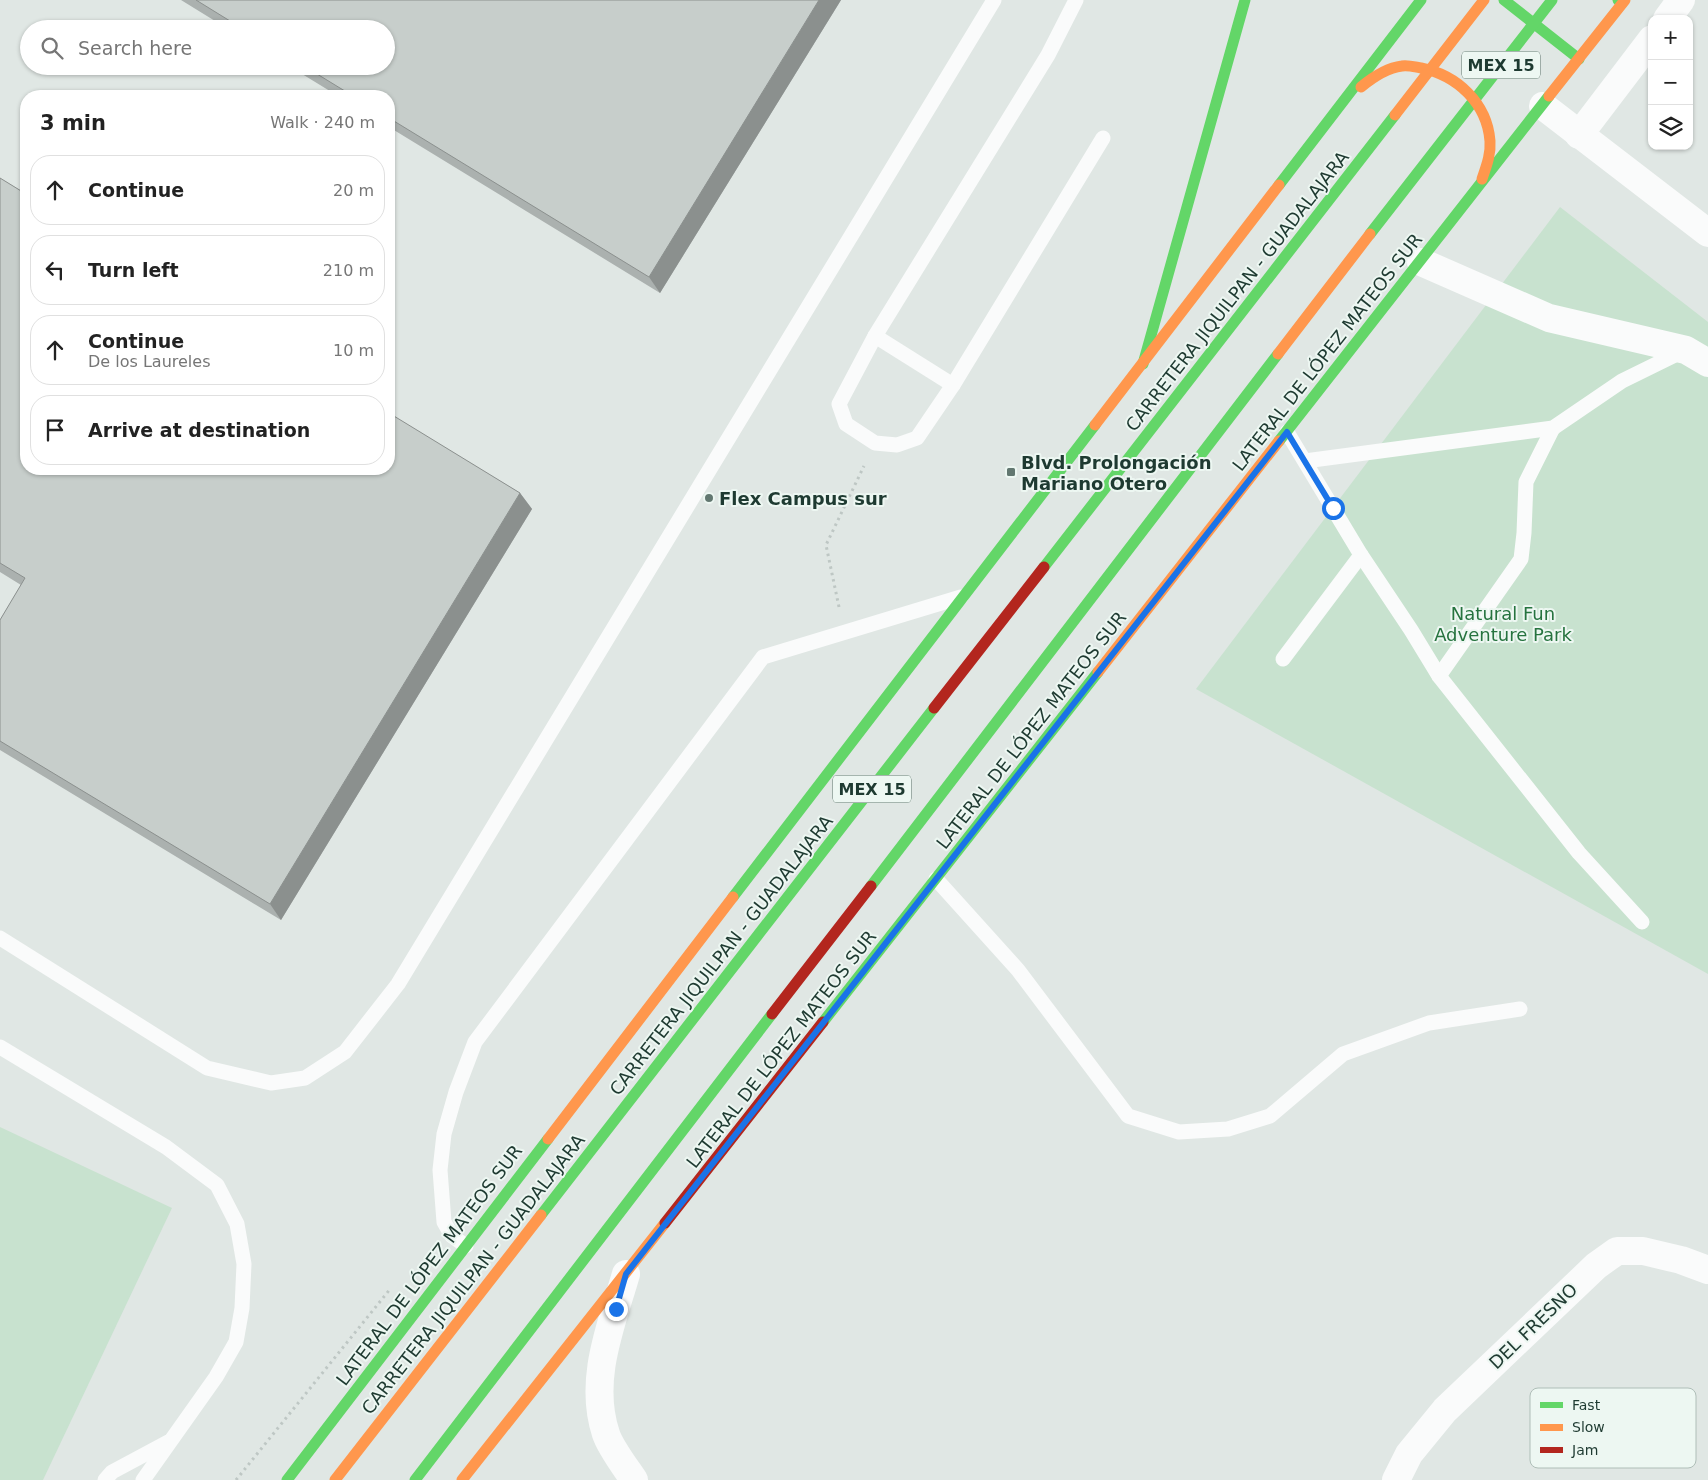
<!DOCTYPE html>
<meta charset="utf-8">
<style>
body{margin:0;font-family:"DejaVu Sans",sans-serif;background:#f6f6f6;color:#222}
.controls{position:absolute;right:15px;top:15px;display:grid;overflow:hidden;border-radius:10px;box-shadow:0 1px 4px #0004}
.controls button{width:45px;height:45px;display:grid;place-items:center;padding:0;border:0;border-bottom:1px solid #e0e0e0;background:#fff;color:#222;font:25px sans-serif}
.stop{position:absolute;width:15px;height:15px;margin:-11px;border:4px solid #1a73e8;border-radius:50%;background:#fff}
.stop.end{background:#1a73e8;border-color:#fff;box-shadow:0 1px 5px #0008}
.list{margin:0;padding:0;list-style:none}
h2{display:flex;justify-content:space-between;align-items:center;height:65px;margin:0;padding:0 20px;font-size:21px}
h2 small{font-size:16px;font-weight:400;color:#767676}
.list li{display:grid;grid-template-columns:32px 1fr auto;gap:15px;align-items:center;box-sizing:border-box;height:70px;margin:0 10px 10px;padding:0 10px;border:1px solid #e0e0e0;border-radius:20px}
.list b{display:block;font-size:19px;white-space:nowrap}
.list p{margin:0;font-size:16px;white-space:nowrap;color:#767676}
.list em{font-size:16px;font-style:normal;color:#767676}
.icon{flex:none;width:28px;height:28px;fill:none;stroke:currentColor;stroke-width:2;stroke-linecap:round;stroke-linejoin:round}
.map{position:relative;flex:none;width:1708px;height:1480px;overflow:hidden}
.search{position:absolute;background:#fff;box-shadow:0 1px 4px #0004;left:20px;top:20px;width:375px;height:55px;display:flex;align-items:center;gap:12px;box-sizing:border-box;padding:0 18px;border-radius:28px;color:#767676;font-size:19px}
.panel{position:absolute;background:#fff;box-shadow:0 1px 4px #0004;left:20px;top:90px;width:375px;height:385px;border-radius:20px}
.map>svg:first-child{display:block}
.green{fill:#c8e2cf}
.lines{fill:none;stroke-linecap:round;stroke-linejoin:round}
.path{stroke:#bec7c4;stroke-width:3;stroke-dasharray:2.5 4;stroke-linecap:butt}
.lane{stroke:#fafbfb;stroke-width:15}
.street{stroke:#fafbfb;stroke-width:28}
.fast{stroke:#63d668;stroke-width:11}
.slow{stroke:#ff974d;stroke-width:11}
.jam{stroke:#b3261e;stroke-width:11}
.wall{fill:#abb1af}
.shaded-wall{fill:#8b908e}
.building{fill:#c7cecb;stroke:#8b908e}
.route{stroke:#1a73e8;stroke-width:6}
.poi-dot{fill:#627770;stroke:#edf7f2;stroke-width:2}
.labels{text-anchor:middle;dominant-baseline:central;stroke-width:4;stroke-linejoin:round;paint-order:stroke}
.shield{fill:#edf7f2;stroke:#5c736b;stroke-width:1}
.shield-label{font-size:16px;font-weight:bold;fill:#1e3a31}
.street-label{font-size:18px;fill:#1e3a31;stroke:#edf7f2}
.poi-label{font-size:18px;font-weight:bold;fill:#1e3a31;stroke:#edf7f2;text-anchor:start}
.park-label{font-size:18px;fill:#26733f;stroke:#edf7f2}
.key{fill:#edf7f2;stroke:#afbeb8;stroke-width:1}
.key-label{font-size:14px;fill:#1e3a31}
</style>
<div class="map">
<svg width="1708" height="1480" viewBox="0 0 1708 1480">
<rect width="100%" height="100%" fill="#e0e7e4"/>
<g class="green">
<polygon points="1560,207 1708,322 1708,974 1196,689"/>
<polygon points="0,1127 172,1208 43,1480 0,1480"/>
</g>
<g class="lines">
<g class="path">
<polyline points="839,607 826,545 864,466"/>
<polyline points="236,1480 391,1288"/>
</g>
<g class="lane">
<polyline points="1076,0 1048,55 875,336 839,404 846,424 875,443 897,445 917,438 953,385 1103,138"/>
<polyline points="875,336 953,385"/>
<polyline points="1287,432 1361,555 1411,630 1439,676 1579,853 1642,922"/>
<polyline points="1305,461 1553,428 1622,381 1683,351"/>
<polyline points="1283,659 1361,555"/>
<polyline points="1439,676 1521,559 1524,533 1526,482 1553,428"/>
<polyline points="936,879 1018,970 1128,1116 1179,1132 1228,1129 1270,1116 1343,1054 1429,1023 1520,1009"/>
<polyline points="0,938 207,1068 271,1083 305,1078 345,1052 398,984 994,0"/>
<polyline points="0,1047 166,1147 217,1185 237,1224 244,1264 242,1308 236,1342 216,1377 143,1480"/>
<polyline points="466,1246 452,1236 444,1222 440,1170 444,1134 456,1092 475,1042 763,657 961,597"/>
<polyline points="105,1480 112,1472 168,1442"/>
</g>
<g class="street">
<polyline points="1667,19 1681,0"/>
<polyline points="1543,106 1708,233"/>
<polyline points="1579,135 1652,39"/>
<polyline points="1421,262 1549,318 1686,350 1708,363"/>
<path d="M 626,1274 C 611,1326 588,1380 606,1434 C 610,1447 626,1468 634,1480"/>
<polyline points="1396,1480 1409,1454 1445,1410 1596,1266 1617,1251 1643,1251 1681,1260 1708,1270"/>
</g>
<g class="fast">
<polyline points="1504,0 1579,59"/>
<polyline points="1618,0 1622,3"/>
<polyline points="1279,185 1421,0"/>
<polyline points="1370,234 1552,0"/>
<polyline points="1143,364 1245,0"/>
<polyline points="1279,441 1549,96"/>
<polyline points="1044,567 1395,115"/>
<polyline points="871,886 1278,354"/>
<polyline points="733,897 1095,425"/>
<polyline points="823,1022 1098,672"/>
<polyline points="541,1215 934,708"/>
<polyline points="287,1480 548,1139"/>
<polyline points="415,1480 772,1014"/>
</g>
<g class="slow">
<path d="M 1361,87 C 1373,77 1386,68 1402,66 C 1408,65 1415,67 1421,68 C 1457,75 1487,103 1490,141 C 1491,155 1486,167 1482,179"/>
<polyline points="1549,96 1625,0"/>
<polyline points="1395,115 1484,0"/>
<polyline points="1278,354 1370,234"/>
<polyline points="1095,425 1279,185"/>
<polyline points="1098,672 1279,441"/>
<polyline points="548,1139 733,897"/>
<polyline points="335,1480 541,1215"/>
<polyline points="462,1480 665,1223"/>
</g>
<g class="jam">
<polyline points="934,708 1044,567"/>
<polyline points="772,1014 871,886"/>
<polyline points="665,1223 823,1022"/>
</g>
</g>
<g class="wall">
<polygon points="181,0 841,0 660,293 389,127 389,96 338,96 289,66 386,66 386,29 228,29"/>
<polygon points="0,178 520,493 532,509 281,920 0,750 0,620 21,585 0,572"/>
</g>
<g class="shaded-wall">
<polygon points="819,0 841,0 660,293 649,277"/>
<polygon points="520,493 532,509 281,920 270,904"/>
</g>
<g class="building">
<polygon points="196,0 819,0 649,277 389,118 389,96 353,96 304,66 386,66 386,29 243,29"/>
<polygon points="0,178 26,194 26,469 389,469 389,413 520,493 270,904 0,741 0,620 25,578 0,563"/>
</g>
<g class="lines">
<polyline class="route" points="616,1309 626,1274 1287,432 1333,508"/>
</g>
<g class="poi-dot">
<rect x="1006" y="467" width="10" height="10" rx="2.5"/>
<circle cx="709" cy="498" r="5"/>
</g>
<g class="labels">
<g class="shield">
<rect x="1462" y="51.5" width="78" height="27" rx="4"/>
<rect x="833" y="775.5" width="78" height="27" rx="4"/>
</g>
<g class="shield-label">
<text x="1501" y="65">MEX 15</text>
<text x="872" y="789">MEX 15</text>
</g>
<g class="street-label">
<text transform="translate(1237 291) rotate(-52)">CARRETERA JIQUILPAN - GUADALAJARA</text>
<text transform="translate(1327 352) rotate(-52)">LATERAL DE LÓPEZ MATEOS SUR</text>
<text transform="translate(1031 730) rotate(-52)">LATERAL DE LÓPEZ MATEOS SUR</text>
<text transform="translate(721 955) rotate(-52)">CARRETERA JIQUILPAN - GUADALAJARA</text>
<text transform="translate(781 1049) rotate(-52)">LATERAL DE LÓPEZ MATEOS SUR</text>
<text transform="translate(429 1265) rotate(-53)">LATERAL DE LÓPEZ MATEOS SUR</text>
<text transform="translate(473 1274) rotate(-52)">CARRETERA JIQUILPAN - GUADALAJARA</text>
<text transform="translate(1533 1326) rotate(-44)">DEL FRESNO</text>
</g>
<g class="poi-label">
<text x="1021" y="462">Blvd. Prolongación<tspan x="1021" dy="21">Mariano Otero</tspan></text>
<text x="719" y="498">Flex Campus sur</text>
</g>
<g class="park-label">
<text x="1503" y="613">Natural Fun<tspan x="1503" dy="21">Adventure Park</tspan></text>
</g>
</g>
<rect x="1530" y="1388" width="166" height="80" rx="8" class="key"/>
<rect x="1540" y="1402" width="23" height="6" fill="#63d668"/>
<rect x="1540" y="1424" width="23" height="7" fill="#ff974d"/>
<rect x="1540" y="1447" width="23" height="6" fill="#b3261e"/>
<g class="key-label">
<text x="1572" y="1410">Fast</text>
<text x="1572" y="1432">Slow</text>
<text x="1572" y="1455">Jam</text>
</g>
</svg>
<div class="controls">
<button>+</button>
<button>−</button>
<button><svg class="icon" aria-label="layers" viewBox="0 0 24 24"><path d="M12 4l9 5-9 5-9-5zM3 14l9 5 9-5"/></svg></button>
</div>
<div class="stop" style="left:1333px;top:508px"></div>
<div class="stop end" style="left:616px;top:1309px"></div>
<div class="search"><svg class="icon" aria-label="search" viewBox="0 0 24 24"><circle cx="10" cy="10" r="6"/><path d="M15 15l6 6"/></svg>Search here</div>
<section class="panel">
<h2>3 min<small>Walk · 240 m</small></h2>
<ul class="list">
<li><svg class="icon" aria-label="ahead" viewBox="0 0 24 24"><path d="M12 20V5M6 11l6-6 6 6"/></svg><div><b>Continue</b></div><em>20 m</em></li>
<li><svg class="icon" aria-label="left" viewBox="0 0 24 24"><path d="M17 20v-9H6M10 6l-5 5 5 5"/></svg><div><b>Turn left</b></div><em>210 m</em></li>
<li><svg class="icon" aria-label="ahead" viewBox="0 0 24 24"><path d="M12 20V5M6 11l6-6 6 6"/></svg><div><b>Continue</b><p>De los Laureles</p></div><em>10 m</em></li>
<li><svg class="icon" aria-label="arrive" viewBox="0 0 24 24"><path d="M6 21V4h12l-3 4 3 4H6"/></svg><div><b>Arrive at destination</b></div></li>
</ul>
</section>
</div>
